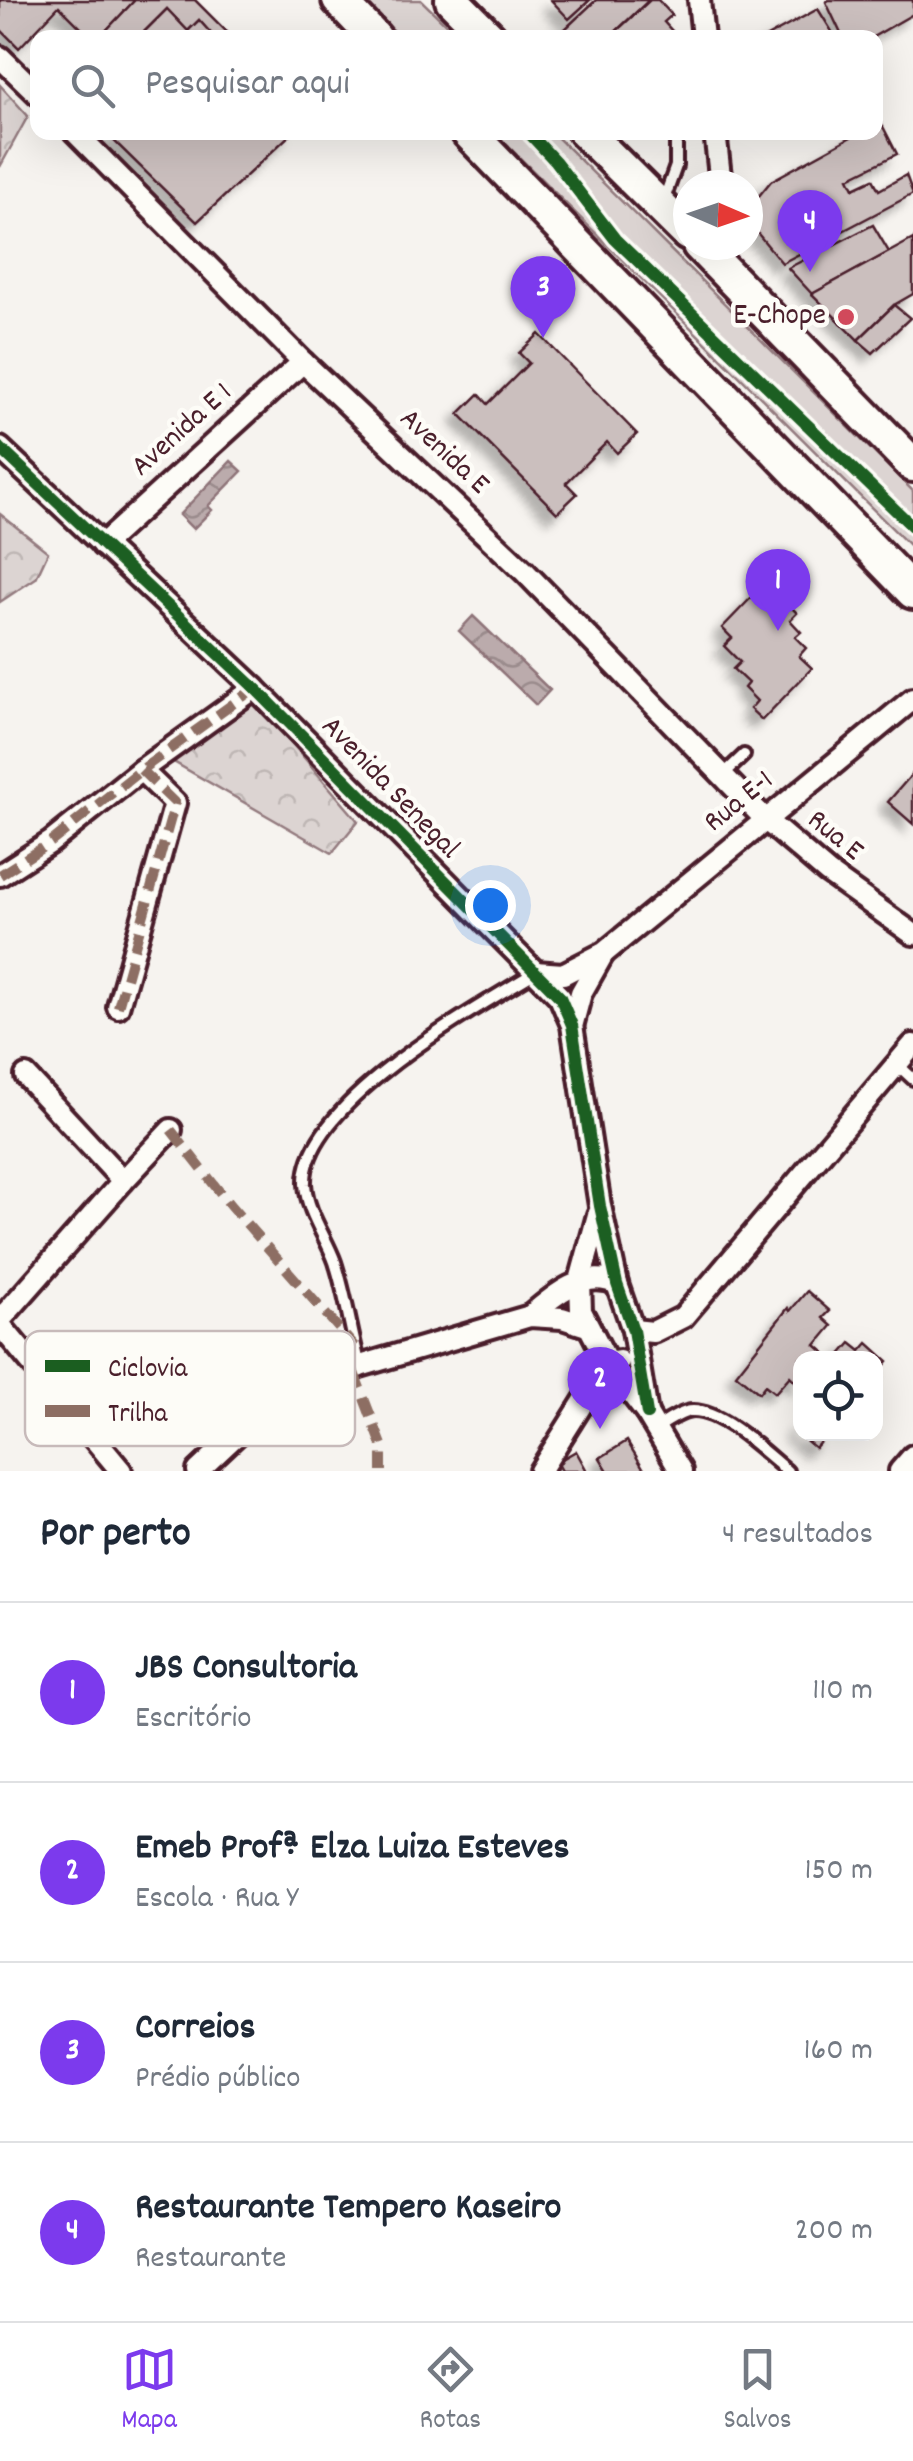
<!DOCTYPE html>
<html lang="pt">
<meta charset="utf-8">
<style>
body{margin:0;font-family:Dekko,sans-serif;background:#f2f2f3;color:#1f2937}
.controls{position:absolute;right:30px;bottom:30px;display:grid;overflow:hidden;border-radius:20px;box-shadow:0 10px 40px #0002}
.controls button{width:90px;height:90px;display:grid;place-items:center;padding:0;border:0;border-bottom:2px solid #e0e1e3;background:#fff;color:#1f2937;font:50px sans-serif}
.compass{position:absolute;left:673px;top:170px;width:90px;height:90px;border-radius:50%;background:#fff;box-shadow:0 10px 40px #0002;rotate:92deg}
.you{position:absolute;left:490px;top:905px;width:35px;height:35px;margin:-25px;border:8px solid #fff;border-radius:50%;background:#1a73e8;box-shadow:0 0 0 15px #1a73e833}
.badge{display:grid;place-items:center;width:65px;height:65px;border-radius:50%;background:#7c3aed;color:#fff;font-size:32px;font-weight:700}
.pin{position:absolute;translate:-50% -82px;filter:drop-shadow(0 2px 5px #0008)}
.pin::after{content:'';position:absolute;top:52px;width:35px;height:30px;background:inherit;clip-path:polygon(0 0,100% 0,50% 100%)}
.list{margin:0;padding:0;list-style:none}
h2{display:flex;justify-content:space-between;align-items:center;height:130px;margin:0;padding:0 40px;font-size:42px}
h2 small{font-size:32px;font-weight:400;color:#747a83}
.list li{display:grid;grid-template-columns:65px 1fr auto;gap:30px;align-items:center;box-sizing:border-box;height:180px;padding:0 40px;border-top:2px solid #e0e1e3}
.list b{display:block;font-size:38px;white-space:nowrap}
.list p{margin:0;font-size:32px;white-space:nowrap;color:#747a83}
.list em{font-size:32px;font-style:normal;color:#747a83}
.icon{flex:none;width:55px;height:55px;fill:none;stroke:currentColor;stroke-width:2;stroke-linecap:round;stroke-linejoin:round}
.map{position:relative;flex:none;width:913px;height:1471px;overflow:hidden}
.search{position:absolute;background:#fff;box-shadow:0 10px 40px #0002;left:30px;right:30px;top:30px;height:110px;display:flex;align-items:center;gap:25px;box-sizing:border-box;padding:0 35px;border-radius:20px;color:#747a83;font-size:38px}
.sheet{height:850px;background:#fff}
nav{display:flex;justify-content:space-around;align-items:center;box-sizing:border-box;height:140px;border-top:2px solid #e0e1e3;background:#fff;font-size:28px;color:#747a83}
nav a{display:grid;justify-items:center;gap:5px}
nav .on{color:#7c3aed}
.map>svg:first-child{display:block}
.grass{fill:#dcd4d2;stroke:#937a7e;stroke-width:2.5}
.forest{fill:url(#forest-crowns);stroke:#937a7e;stroke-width:2.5}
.water{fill:url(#water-waves);stroke:#8e7378;stroke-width:2.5}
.building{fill:#cbbfbe;stroke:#4a1f2b;stroke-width:2.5;filter:url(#shadow)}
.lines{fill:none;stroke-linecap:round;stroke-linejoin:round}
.lane-casing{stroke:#4a1f2b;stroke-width:18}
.street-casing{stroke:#4a1f2b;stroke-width:28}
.primary-casing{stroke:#4a1f2b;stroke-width:40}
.lane{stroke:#fdfcf7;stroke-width:10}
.street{stroke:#fdfcf7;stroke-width:20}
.primary{stroke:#fdfcf7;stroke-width:32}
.quiet{stroke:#8d6e63;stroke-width:10;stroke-dasharray:20 10;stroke-linecap:butt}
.cycleway-casing{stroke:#fdfcf7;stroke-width:19}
.cycleway{stroke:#1b5e20;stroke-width:12}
.poi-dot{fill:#d1495b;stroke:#fdfcf7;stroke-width:4}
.labels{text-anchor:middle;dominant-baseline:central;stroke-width:9;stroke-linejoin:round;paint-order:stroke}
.poi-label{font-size:30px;fill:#4a1f2b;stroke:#fdfcf7;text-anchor:end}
.street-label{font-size:30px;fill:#4a1f2b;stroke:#fdfcf7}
.key{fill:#fdfcf7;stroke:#c7baba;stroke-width:2.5}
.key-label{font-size:28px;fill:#4a1f2b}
</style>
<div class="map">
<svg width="913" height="1471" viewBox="0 0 913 1471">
<defs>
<pattern id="forest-crowns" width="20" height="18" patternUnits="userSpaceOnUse" patternTransform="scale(2.5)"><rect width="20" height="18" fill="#dcd4d2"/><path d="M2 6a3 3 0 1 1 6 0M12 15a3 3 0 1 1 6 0" fill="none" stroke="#beb6b4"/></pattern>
<pattern id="water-waves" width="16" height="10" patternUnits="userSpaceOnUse" patternTransform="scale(2.5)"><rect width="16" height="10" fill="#bbabac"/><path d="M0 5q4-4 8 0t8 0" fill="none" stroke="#9a8b8c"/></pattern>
<filter id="shadow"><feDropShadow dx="-9" dy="9" stdDeviation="5" flood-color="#0004"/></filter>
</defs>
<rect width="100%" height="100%" fill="#f6f3ef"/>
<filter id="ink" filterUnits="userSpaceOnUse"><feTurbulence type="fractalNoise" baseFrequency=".01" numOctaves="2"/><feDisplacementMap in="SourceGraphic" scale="20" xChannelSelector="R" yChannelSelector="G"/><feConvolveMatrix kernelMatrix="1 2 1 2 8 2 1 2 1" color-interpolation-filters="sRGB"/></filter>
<g filter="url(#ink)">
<g class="grass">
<polygon points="363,0 421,0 459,37 400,37"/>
<polygon points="495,133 553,133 913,491 913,549"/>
</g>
<g class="forest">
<polygon points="0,85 28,116 0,167"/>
<polygon points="0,514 48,552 36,578 0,602"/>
<polygon points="255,700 358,821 332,853 172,761"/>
</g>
<g class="water">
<polygon points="231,461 242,471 208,506 212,510 193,529 179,515"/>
<polygon points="473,616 550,690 536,705 459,631"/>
</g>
<g class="building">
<polygon points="0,0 135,0 99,38 91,38 59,6 19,48 0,29"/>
<polygon points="135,0 195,0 233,38 215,38 199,20 188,31 167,9 138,38 99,38"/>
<polygon points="551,0 590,0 569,19"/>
<polygon points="596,0 649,0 609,38 570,38 564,30"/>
<polygon points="650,0 658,0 672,15 664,22 673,32 667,38 610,37"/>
<polygon points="829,0 913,0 913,14 871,38 843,38 826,2"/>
<polygon points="167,9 188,31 199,20 215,38 138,38"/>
<polygon points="818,9 836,38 765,38"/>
<polygon points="876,113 897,154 849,178 854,188 873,179 879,190 906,175 913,194 782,263 754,229 751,218 754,202 771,181 860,132 876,132"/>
<polygon points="105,132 293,132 197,222"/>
<polygon points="873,225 889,252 812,294 788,268"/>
<polygon points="913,239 913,294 894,305 858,340 812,294"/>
<polygon points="894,305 910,318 873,353 858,340"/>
<polygon points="539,334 637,434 617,453 607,442 566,483 577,494 557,513 459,414 479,394 488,404 529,363 519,353"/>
<polygon points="775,573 793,591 784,600 797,613 790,620 801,632 795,637 806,648 799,656 812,668 762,720 750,709 757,701 744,688 748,683 733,669 740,662 724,646 732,638 722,628"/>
<polygon points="913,773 913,824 888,802"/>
<polygon points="807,1291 830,1311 823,1318 832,1326 816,1345 831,1358 800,1358 800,1386 790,1376 775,1393 765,1385 759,1393 736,1374 788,1308 790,1311"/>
<polygon points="851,1343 861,1351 868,1343 888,1361 876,1375 876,1358 838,1358"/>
<polygon points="800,1423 800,1434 827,1434 815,1448 794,1430"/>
<polygon points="627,1441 645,1471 608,1471 600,1458"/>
<polygon points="576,1451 587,1471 562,1471 557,1462"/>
</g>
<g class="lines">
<defs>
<g id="lane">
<polyline points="663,202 676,166 676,132"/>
<polyline points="723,775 744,755"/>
<polyline points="898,1065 913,1079"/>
<path d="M 360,1366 C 351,1332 346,1296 335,1262 C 326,1237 307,1212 305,1184 C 302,1104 474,1010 534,973"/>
<path d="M 656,1428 C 667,1422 681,1411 693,1411 C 723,1411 765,1453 787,1471"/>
</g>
<g id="street">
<polyline points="699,0 703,38"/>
<polyline points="0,57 38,94"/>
<polyline points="75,132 303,362 525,572 767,821 828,873 913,934"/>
<polyline points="715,132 721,185"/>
<polyline points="0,448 255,688 560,997 572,1025 600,1206 617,1284 633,1330 647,1414"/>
<polyline points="102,545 303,362"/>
<polyline points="0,875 51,842 141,770 255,688"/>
<polyline points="535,972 563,974 604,953 913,699"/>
<polyline points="118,1007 175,803 141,770"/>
<polyline points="573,1023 581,993 603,954"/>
<polyline points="123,1181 171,1130"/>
<polyline points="598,1215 580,1281 581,1311 608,1363 647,1414 681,1471"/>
<path d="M 530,1316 C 553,1296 585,1268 617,1284"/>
<polyline points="0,1320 123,1181 26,1076"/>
<polyline points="0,1325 121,1471"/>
<polyline points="633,1330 653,1332 683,1317 913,1045"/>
<polyline points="198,1471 245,1427 301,1392 360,1366 530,1316 562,1318 587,1326"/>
<polyline points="540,1471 608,1363 619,1361"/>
<polyline points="900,1471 913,1456"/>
</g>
<g id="primary">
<polyline points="339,0 375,38"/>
<polyline points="452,0 490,38"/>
<polyline points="468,132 913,592"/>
<polyline points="585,132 688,234"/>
<polyline points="699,245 913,465"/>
</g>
</defs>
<use href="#lane" class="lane-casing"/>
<use href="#street" class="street-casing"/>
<use href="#primary" class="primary-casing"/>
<use href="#lane" class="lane"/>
<use href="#street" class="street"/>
<use href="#primary" class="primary"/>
<g class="quiet">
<polyline points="0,875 51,842 141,770 255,688"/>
<polyline points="118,1007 175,803 141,770"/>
<polyline points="171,1130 230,1205 355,1347"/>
<polyline points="353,1370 382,1445 382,1471"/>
</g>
<defs>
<g id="cycleway">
<polyline points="528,132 555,161 615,239 913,527"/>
<polyline points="0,448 255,688 560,997 572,1025 600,1206 617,1284 633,1330 647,1414"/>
</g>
</defs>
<use href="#cycleway" class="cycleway-casing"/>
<use href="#cycleway" class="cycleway"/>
</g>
</g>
<circle class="poi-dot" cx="846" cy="317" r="10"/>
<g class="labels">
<g class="poi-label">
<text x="826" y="317">E-Chope</text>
</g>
<g class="street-label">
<text transform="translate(183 431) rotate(-42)">Avenida E 1</text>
<text transform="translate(443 453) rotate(43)">Avenida E</text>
<text transform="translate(389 789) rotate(46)">Avenida Senegal</text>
<text transform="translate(740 803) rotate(-39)">Rua E-1</text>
<text transform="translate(834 837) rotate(39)">Rua E</text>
</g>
</g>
<rect x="25" y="1331" width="330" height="115" rx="15" class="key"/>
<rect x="45" y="1360" width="45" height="12" fill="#1b5e20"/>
<rect x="45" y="1405" width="45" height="12" fill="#8d6e63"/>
<g class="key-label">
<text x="108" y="1376">Ciclovia</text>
<text x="108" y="1421">Trilha</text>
</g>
</svg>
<div class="controls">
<button><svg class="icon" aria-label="locate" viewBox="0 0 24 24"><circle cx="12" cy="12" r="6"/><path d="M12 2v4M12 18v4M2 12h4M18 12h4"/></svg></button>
</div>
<svg class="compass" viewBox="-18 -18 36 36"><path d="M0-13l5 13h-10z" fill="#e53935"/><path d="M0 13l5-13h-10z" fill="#747a83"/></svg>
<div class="you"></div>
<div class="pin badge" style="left:778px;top:631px">1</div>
<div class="pin badge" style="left:600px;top:1429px">2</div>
<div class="pin badge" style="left:543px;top:338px">3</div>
<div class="pin badge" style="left:810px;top:272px">4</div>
<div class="search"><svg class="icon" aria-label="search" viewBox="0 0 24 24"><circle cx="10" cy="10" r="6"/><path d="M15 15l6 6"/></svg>Pesquisar aqui</div>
</div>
<section class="sheet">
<h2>Por perto<small>4 resultados</small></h2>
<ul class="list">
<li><span class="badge">1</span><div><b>JBS Consultoria</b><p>Escritório</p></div><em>110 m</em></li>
<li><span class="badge">2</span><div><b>Emeb Profª Elza Luiza Esteves</b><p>Escola · Rua Y</p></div><em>150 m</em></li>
<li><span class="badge">3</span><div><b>Correios</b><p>Prédio público</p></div><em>160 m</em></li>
<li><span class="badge">4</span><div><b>Restaurante Tempero Kaseiro</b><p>Restaurante</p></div><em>200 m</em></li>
</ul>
</section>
<nav>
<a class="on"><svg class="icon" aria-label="map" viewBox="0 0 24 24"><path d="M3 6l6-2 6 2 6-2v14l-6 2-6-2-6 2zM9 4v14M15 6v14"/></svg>Mapa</a>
<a><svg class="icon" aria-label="directions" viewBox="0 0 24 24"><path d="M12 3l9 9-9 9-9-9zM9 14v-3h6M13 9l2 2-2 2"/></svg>Rotas</a>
<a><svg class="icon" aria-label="saved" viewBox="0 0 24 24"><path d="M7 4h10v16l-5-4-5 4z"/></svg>Salvos</a>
</nav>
